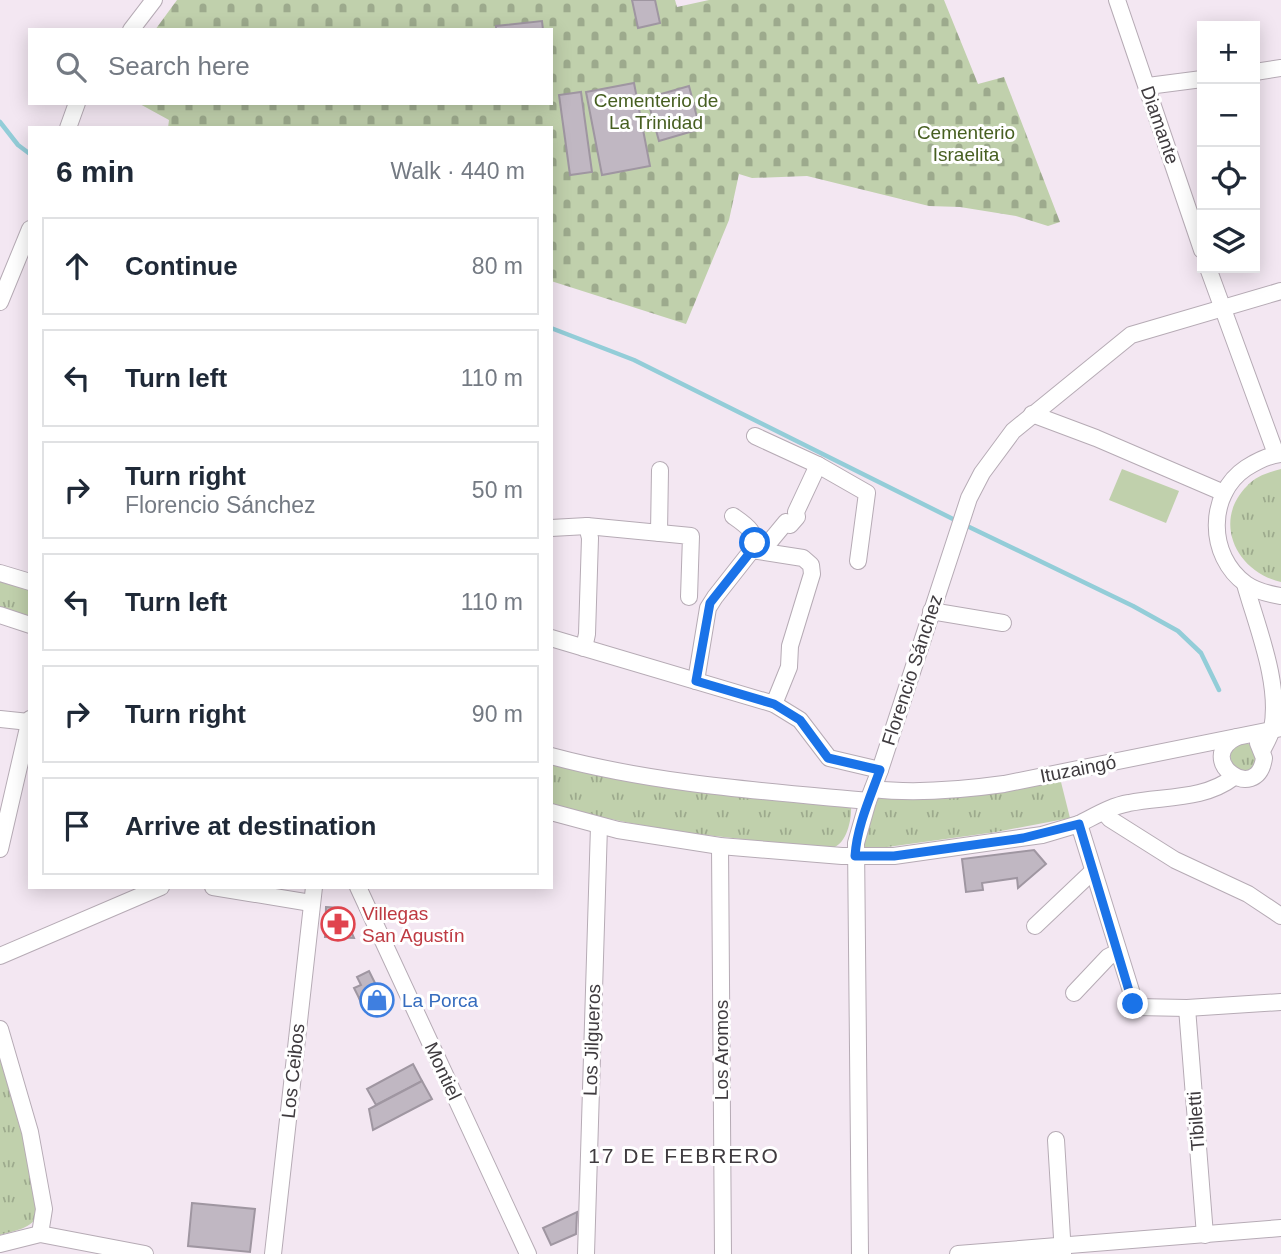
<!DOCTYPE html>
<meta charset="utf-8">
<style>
body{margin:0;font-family:Arial,sans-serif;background:#f6f6f7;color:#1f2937}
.controls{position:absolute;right:21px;top:21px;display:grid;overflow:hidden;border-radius:0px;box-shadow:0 4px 18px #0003}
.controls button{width:63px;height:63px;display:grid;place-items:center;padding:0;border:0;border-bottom:2px solid #e0e1e3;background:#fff;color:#1f2937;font:35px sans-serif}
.stop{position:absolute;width:21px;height:21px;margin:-16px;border:5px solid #1a73e8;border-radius:50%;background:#fff}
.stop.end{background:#1a73e8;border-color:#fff;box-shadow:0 2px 7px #0008}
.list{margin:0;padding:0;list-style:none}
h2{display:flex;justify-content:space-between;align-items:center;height:91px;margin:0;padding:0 28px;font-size:30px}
h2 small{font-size:23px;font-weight:400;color:#747a83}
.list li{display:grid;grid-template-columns:46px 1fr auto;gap:21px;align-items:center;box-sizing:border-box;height:98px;margin:0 14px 14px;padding:0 14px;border:2px solid #e0e1e3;border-radius:0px}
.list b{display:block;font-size:26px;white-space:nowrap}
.list p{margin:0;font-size:23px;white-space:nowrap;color:#747a83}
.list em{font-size:23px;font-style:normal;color:#747a83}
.icon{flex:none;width:38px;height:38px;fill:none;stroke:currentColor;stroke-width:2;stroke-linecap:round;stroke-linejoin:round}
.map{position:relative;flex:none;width:1281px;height:1254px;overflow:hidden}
.search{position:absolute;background:#fff;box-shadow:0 4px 18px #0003;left:28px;top:28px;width:525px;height:77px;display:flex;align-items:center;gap:18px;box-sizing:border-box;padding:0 24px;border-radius:0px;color:#747a83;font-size:26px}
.panel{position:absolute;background:#fff;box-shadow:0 4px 18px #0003;left:28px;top:126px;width:525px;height:763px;border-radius:0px}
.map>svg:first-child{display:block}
.grass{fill:url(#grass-tufts)}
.cemetery{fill:url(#cemetery-stones)}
.pitch{fill:#c0d0ac}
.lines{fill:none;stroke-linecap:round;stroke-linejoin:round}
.stream{stroke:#93cdd8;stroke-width:4.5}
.building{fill:#c0b7c2;stroke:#9f96a1;stroke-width:2}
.minor-casing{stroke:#b6abb5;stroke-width:18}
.minor{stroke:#fff;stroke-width:16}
.route{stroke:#1a73e8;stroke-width:9}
.labels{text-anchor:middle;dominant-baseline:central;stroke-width:6;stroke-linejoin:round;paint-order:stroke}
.park-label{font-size:19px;fill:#475f21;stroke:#fff}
.street-label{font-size:19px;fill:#3f3b3f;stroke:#fff}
.health-label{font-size:19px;fill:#be3a42;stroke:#fff;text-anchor:start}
.shop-label{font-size:19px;fill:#366cbe;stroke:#fff;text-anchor:start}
.neighbourhood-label{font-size:21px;letter-spacing:2px;fill:#3f3b3f;stroke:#fff}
</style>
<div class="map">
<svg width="1281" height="1254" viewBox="0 0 1281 1254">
<defs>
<pattern id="grass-tufts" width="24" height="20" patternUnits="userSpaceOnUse" patternTransform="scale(1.75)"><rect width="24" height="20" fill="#c0d0ac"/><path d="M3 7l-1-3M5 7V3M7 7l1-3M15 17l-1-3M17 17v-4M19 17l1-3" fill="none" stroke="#9daa8d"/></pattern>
<pattern id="cemetery-stones" width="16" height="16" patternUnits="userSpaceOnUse" patternTransform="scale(1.75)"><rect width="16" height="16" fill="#c0d0ac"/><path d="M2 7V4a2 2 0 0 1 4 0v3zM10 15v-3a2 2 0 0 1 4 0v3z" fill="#9daa8d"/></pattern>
</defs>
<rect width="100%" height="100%" fill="#f3e7f2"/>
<g class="grass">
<path d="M 1281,469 L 1281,582 C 1236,572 1212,521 1247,486 C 1256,476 1269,472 1281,469 Z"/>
<polygon points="0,580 30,589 30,617 0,607"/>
<polygon points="1245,742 1253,746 1258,754 1252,770 1234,770 1229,752 1231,747"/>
<path d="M 551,761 L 851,806 C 852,820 846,846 831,848 C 737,839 642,831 551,804 Z"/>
<polygon points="1060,778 1070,818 996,832 866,850 863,850 860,842 877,797"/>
<path d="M 0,1052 L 25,1132 L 39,1213 C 32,1229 16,1230 0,1235 Z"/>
</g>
<polygon class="cemetery" points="177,0 675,0 677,7 709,0 944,0 978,84 1004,77 1060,222 1048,226 1016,216 960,207 929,206 807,176 752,178 739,174 729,220 686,324 551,281 551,128 168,128 169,120 138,103 551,103 551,30 155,30"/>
<polygon class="pitch" points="1122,469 1179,491 1166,523 1109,500"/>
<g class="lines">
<g class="stream">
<polyline points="0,122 18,145 30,154"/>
<polyline points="551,328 634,360 957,521"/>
<polyline points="965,525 1133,606 1178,631 1201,653 1219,690"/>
</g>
</g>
<g class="building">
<polygon points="632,0 655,0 660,23 638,28"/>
<polygon points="542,21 543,30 496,30 496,26"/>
<polygon points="634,83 650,166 602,175 586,92"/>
<polygon points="689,86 700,129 659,141 647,98"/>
<polygon points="581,92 592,172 570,175 559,95"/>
<polygon points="1034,850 1046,864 1018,888 1017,878 982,883 983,890 966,892 962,859"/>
<polygon points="326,907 341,908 354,938 325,937"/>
<polygon points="369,971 378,989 359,998 354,988 361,985 357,977"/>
<polygon points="378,989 386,1006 372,1012 368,1003 362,1006 359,998"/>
<polygon points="413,1064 422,1081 376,1105 367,1089"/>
<polygon points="422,1081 432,1099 373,1130 369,1109"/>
<polygon points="192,1203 255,1209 250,1252 188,1246"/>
<polygon points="577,1212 576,1234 551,1245 543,1228"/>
</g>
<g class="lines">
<defs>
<g id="minor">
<polyline points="1117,0 1202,250"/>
<polyline points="131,30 154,0"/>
<polyline points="1255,72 1281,68"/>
<polyline points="1148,86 1202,79"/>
<polyline points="68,128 77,103"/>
<polyline points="1208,268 1276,454"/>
<polyline points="0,302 30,229"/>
<polyline points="1032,414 1096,438 1224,493"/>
<polyline points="755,436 818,465 867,493 858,561"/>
<path d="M 1281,454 C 1268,455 1257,461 1246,468 C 1207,494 1207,556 1246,584 C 1256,591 1268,594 1281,596"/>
<path d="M 733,516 C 746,525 759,533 752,550"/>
<polyline points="551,528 587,526 691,536 689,597"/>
<polyline points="659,533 660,470"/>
<polyline points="762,551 786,522 790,525 797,517 796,512 818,465"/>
<polyline points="0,573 30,582"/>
<path d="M 1245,584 C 1257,627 1281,684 1272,729 C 1270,736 1266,743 1263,749"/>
<polyline points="931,611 1003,623"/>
<polyline points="0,615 30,625"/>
<polyline points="551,638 774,704 800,720 829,758 880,770"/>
<polyline points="584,648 587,634 590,538 587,526"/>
<polyline points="696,681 708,608 715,597 752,550 803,558 811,565 812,574 790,646 789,667 774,704"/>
<polyline points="0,719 29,722"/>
<path d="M 1237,737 C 1193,759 1257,806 1264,758 L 1258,743"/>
<path d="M 551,756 C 655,784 761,791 868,801"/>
<path d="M 873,789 C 916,794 961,790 1004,784 L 1281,728"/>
<polyline points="551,812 618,830 720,846 842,856 894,856 1042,835 1079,824 1136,1007 1187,1008 1281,1002"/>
<polyline points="1104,812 1110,819 1175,860 1248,894 1281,916"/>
<path d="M 1079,824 C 1095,816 1111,806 1129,803 C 1165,796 1204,800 1234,777"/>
<polyline points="720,846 723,1254"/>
<polyline points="0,849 30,719"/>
<polyline points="213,887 311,903"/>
<polyline points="358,887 528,1254"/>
<polyline points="1035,926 1093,871"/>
<polyline points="0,956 161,887"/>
<polyline points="1074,993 1108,957 1118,952"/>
<polyline points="1187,1008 1205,1235"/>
<polyline points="0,1029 30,1132 44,1209 40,1234"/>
<polyline points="1056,1140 1063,1254"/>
<polyline points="0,1244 40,1234 145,1254"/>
<polyline points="273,1254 314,887"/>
<polyline points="586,1254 599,826"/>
<polyline points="860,1254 856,843 868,801 880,770 969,498 982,473 1013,431 1131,335 1281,291"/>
<polyline points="958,1254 1281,1228"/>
</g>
</defs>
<use href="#minor" class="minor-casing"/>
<use href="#minor" class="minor"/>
</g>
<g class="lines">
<path class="route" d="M 755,543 L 752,550 L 710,603 L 696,681 L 774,704 L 800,720 L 828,758 L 880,770 C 870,798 857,826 855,856 L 894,856 L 1023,838 L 1079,824 L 1133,1004"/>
</g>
<defs>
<symbol id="pharmacy-ring" viewBox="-11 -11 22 22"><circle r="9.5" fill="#fff" stroke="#e0444e" stroke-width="1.5"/><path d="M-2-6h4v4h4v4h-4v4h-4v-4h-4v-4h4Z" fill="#e0444e"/></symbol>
<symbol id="shop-ring" viewBox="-11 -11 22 22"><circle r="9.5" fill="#fff" stroke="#3f7fe0" stroke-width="1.5"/><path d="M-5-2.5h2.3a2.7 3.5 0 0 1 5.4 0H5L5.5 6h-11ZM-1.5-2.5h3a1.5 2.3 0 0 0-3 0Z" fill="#3f7fe0"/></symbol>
</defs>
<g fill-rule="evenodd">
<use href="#pharmacy-ring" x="319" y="905" width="38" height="38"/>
<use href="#shop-ring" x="358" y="981" width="38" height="38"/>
</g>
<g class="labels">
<g class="park-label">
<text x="656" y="100">Cementerio de<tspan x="656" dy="22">La Trinidad</tspan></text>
<text x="966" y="132">Cementerio<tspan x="966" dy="22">Israelita</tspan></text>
</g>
<g class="street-label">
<text transform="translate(1160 125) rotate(71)">Diamante</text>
<text transform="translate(912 670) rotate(-72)">Florencio Sánchez</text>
<text transform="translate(1078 769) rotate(-11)">Ituzaingó</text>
<text transform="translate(592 1040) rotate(-88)">Los Jilgueros</text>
<text transform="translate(721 1050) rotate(-90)">Los Aromos</text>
<text transform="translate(293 1071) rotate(-84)">Los Ceibos</text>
<text transform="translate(443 1071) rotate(65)">Montiel</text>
<text transform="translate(1196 1121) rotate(-94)">Tibiletti</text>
</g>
<g class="health-label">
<text x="362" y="913">Villegas<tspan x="362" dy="22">San Agustín</tspan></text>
</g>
<g class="shop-label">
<text x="402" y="1000">La Porca</text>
</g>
<g class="neighbourhood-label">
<text x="684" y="1155">17 DE FEBRERO</text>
</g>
</g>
</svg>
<div class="controls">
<button>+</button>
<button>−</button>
<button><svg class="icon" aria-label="locate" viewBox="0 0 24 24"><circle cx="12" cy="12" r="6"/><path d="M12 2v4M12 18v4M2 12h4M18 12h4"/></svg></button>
<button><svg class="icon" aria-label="layers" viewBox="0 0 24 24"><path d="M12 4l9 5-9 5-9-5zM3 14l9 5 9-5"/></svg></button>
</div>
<div class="stop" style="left:755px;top:543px"></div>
<div class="stop end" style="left:1133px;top:1004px"></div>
<div class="search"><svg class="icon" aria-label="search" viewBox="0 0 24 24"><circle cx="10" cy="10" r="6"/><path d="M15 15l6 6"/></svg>Search here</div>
<section class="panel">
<h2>6 min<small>Walk · 440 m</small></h2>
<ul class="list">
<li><svg class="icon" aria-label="ahead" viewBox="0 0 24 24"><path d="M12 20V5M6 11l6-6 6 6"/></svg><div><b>Continue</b></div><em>80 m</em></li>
<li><svg class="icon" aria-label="left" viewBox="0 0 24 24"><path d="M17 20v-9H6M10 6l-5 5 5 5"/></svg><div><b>Turn left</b></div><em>110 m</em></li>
<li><svg class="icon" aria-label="right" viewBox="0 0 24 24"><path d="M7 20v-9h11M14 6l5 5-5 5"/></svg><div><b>Turn right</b><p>Florencio Sánchez</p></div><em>50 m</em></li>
<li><svg class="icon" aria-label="left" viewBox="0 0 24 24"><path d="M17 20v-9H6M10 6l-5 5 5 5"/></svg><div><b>Turn left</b></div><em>110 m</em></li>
<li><svg class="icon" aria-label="right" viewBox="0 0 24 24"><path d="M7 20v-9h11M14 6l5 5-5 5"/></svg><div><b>Turn right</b></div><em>90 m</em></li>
<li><svg class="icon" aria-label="arrive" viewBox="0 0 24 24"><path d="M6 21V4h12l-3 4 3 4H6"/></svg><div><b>Arrive at destination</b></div></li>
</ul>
</section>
</div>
